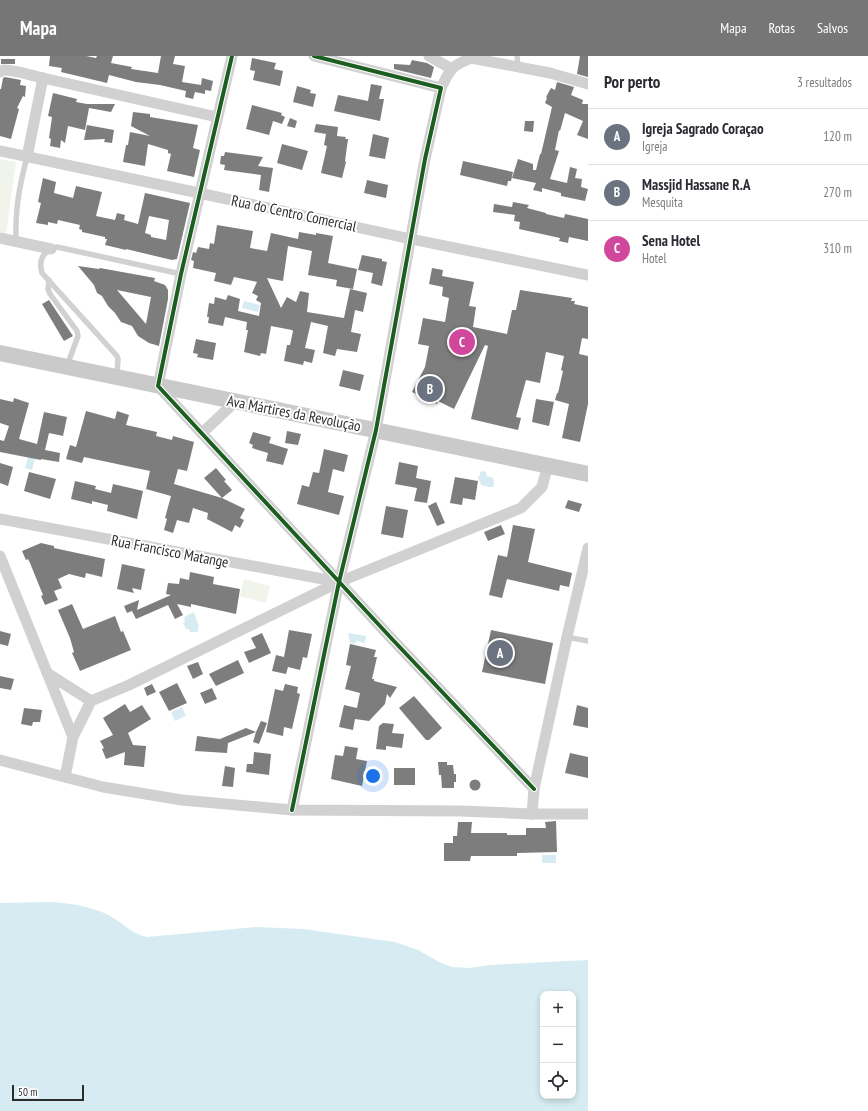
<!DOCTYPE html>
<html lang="pt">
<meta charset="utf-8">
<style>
body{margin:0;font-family:"PT Sans Narrow",sans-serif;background:#f2f2f3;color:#2b2b33}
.controls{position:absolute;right:12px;bottom:12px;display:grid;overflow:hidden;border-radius:8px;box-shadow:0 2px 6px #0003}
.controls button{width:36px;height:36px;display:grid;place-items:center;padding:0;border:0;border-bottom:1px solid #e1e1e2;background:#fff;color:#2b2b33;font:20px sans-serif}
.scale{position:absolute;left:12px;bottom:10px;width:72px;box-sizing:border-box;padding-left:4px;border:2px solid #2c2c2c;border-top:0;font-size:11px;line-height:14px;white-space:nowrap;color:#2c2c2c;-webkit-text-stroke:3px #fff;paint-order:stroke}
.you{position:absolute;left:373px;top:720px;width:14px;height:14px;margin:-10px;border:3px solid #fff;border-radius:50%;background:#1a73e8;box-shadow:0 0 0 6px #1a73e833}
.badge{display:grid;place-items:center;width:26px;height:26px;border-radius:50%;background:#767676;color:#fff;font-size:13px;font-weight:700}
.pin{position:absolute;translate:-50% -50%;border:2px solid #fff;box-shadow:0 1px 4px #0006}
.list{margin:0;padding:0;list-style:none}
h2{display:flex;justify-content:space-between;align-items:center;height:52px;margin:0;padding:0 16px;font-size:17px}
h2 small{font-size:13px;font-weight:400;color:#7c7c81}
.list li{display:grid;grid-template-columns:26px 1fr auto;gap:12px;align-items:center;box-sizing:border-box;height:56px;padding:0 16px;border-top:1px solid #e1e1e2}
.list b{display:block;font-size:15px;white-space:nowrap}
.list p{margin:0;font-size:13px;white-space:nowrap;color:#7c7c81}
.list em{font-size:13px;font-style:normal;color:#7c7c81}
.icon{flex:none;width:22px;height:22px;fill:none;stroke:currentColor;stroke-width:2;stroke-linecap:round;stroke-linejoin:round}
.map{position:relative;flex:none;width:588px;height:1055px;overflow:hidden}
header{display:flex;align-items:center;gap:24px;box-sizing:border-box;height:56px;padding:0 20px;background:#767676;color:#fff}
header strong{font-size:19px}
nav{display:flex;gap:22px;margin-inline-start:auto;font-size:14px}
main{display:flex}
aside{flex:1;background:#fff}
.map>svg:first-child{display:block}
.green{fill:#f1f4ea}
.water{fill:#d6ecf2;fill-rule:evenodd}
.building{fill:#7d7d7d;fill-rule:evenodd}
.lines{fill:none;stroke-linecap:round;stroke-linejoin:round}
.lane{stroke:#d1d1d1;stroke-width:5.5}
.street{stroke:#d1d1d1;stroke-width:11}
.secondary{stroke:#cacaca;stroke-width:16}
.cycleway-casing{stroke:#fff;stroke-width:6}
.cycleway{stroke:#1b5e20;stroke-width:4}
.labels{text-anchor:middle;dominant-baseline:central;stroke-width:4;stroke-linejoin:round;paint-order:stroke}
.street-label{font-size:15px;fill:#2c2c2c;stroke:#fff}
</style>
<header>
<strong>Mapa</strong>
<nav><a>Mapa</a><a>Rotas</a><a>Salvos</a></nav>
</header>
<main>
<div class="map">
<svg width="588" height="1055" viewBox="0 0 588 1055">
<rect width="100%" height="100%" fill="#fff"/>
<g class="green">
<polygon points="0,103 16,106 6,177 0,176"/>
<polygon points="244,523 270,530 266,547 240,540"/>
</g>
<g class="water">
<polygon points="244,245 260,249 258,256 242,252"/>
<polygon points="28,401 35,403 32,414 25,412"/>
<polygon points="483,415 486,416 487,420 493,422 494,428 493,431 489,431 481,429 478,421 480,419 480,416"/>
<polygon points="194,556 199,571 198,572 198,576 190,576 189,573 186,573 183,567 185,565 184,561"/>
<polygon points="348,577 366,580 365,587 357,585 354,588 350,587"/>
<polygon points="182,651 186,660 175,665 171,656"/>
<rect x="542" y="799" width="14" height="8"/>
<path d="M 50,846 C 69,847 92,850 110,860 C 123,867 132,878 147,881 L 256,871 L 303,873 L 395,886 L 418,894 L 441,907 L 452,911 L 469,912 L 490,909 L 588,904 L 588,1055 L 0,1055 L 0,847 ZM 543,938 L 573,938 L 573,1040 L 543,1040 Z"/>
</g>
<g class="building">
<polygon points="50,0 86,0 96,2 97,0 113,0 111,7 132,11 131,13 158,17 161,0 175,0 173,8 185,10 182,26 201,29 202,22 213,25 211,35 205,34 205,38 195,36 193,43 185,41 186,35 160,29 136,26 109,19 107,27 61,16 62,12 49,10"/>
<polygon points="580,0 588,0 588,21 577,18"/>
<polygon points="252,2 276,7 274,13 283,15 280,30 253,24 255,15 250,14"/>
<rect x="1" y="3" width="14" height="5"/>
<polygon points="412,4 427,7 434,11 431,22 394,13 394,8 410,9"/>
<polygon points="5,21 21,24 20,29 26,30 25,41 23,40 17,52 19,53 11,83 0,80 0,33 1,33 3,22"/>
<polygon points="557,26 574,31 571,39 583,44 582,48 588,48 588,83 577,79 583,65 565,57 560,75 559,74 555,94 559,95 550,123 567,127 570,111 577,113 575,122 582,123 581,131 588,133 585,145 561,140 561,137 542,132 542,136 533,134 536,127 512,122 518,103 533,108 533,114 536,114 540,98 541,98 552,51 545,47 547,42 546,41 551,32 555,34"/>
<polygon points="371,28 382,30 379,43 384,43 380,65 334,55 338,39 368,45"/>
<polygon points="297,30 311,34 310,37 316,38 313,51 293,46"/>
<polygon points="53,37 77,43 76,46 87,48 115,48 111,56 89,52 85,74 68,70 65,87 61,84 60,92 50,90 51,83 49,82 52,61 48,60"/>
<polygon points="252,49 282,57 281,59 285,61 282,68 273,65 269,79 246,73"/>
<polygon points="133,56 150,58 150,61 198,69 193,92 200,94 194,121 167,115 171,98 168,97 168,94 148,88 145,110 123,106 126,89 128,89 130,76 150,80 131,70"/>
<polygon points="290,62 297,65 295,72 287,70"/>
<polygon points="525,65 534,65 533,76 524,75"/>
<polygon points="316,68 338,71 337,80 346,81 345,83 348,83 345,105 346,106 342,122 321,117 327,90 324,89 326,78 314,76"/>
<polygon points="87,69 114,74 112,87 104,86 105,83 84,84"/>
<polygon points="373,78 389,82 385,103 369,100"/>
<polygon points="282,88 308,95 302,114 277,107"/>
<polygon points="225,96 263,101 258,110 273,112 269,136 259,134 261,119 224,114 225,109 220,108 221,100 224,100"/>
<polygon points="463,105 513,116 511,125 508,125 507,130 460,119"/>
<path d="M 43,122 L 56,126 L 54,137 L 73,142 L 76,130 L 102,136 L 96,160 L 115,164 L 117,157 L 125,159 L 124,164 L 138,168 L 145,137 L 190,147 L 177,203 L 172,204 L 126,193 L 126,194 L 105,189 L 107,183 L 105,183 L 105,181 L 82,176 L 82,174 L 79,173 L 80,169 L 58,164 L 57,168 L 48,166 L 48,169 L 36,167 L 41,147 L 38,146 ZM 149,160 L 169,164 L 166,184 L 151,181 L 151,179 L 145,177 Z"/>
<polygon points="367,124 388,129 386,142 364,137"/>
<polygon points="513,146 529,149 527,152 546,157 546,158 564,162 565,158 588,163 588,185 569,181 568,187 559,185 560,182 519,173 520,166 514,165 515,159 493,156 494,148 512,151"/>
<polygon points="217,169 253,175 250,192 267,195 271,177 298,183 299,176 316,179 316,177 333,180 328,207 357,213 353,233 336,230 337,224 308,219 312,195 288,190 283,225 267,222 281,252 287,241 296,246 300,235 309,237 307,256 344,262 350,233 367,237 363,256 355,254 351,276 361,278 357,296 337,293 335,300 323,297 328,270 311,266 305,292 315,294 312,307 304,305 303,309 284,305 287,289 290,289 293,275 292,274 271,270 266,298 261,297 260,300 244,296 248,274 246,274 247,266 225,261 223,270 208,267 209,261 207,261 209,247 214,248 215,241 226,244 228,239 240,243 238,255 259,260 261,247 256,244 258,240 252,237 257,226 234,221 231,229 214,225 216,217 193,212 194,205 191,204 193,196 196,197 198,191 209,193 210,187 214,188"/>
<polygon points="362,199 382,203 382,205 387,206 382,230 371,227 373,217 358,214"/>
<path d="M 78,210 L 99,213 L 100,212 L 155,222 L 154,225 L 165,229 L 168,234 L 168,243 L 159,290 L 149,287 L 138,280 L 132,270 L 121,266 L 115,257 L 108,250 L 102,240 L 97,237 L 94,229 ZM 117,234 L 151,241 L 146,268 Z"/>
<polygon points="432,212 443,214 442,220 474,226 469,250 476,251 473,271 507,278 512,254 516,254 520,234 572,242 571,245 575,245 574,248 588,251 588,283 582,282 579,298 588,300 588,348 580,386 562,382 569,348 555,344 557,337 558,337 563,315 561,314 564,300 546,296 540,327 526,324 516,361 521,362 518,374 471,363 488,290 485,289 454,353 438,345 437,348 412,336 425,311 429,290 418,288 423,262 445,266 449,242 442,240 443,231 429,228"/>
<polygon points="49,244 73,280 64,285 42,248"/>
<polygon points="196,283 216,287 213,304 197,301 198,298 193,297"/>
<polygon points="343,314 364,319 360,335 339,330"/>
<polygon points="14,342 29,347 19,383 37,388 44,356 67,361 63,380 49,377 45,394 60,397 59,406 41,403 41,404 0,396 0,384 4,385 9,370 0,367 0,343 13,346"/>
<polygon points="536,343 554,346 549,370 532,366"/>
<polygon points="86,355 115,363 117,355 129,359 126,369 157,376 156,380 172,384 173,380 194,386 187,415 178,413 174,428 222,442 204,422 216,412 226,424 224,425 232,434 222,442 245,453 240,462 244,464 240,472 235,469 232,476 207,463 208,457 193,452 189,467 177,464 173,477 164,474 167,463 165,462 171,440 146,433 150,415 84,401 82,407 66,403 70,389 76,391"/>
<polygon points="287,375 301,378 298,389 285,387"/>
<polygon points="253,376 271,381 269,387 288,393 283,409 266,405 268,397 252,392 253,389 249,387"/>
<polygon points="324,393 348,399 344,416 333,413 328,436 344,440 339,459 297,448 302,429 309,431 313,416 319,417"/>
<polygon points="399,406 418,410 416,422 431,425 427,447 414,445 417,432 395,428"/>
<polygon points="0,407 13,411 8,430 0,427"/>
<polygon points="29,416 56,423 50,443 24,435"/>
<polygon points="455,421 478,425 475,444 463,442 462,449 450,447"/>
<polygon points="75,425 96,430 95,433 111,437 113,428 143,435 137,463 107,455 108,449 92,445 92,448 71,443"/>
<polygon points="568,444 582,448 579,456 565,452"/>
<polygon points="436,446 445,467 437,470 428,450"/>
<polygon points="386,450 408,454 403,482 381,478"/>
<polygon points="501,469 505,478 488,485 484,476"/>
<polygon points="513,469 535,473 528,506 572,517 569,531 560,529 559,535 507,523 502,542 489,539 498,499 507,501"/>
<polygon points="41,487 54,490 54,492 105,503 102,521 86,517 85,522 69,518 58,523 62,532 54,535 58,544 45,549 41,540 43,539 30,507 28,503 26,504 22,495"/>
<polygon points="122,508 145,513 141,534 132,532 134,537 117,533"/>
<polygon points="190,516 214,521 213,528 240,533 236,558 191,548 191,551 177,548 183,559 175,563 168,549 136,563 132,555 127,557 124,550 139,544 137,554 171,539 166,538 168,527 179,528 180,522 189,524"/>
<polygon points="72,548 83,573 115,560 121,576 123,575 131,594 80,615 72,597 74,596 70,582 58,554"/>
<polygon points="289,574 312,578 307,602 303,601 300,614 288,611 286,618 272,615 276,599 284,601"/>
<polygon points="491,574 553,587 545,628 482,616"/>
<polygon points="0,575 11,578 8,590 0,588"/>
<polygon points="262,577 271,597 249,607 244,596 256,592 251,582"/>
<polygon points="350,588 376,594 374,601 377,601 372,623 374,623 374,625 397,631 390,642 387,638 385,648 369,665 355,663 353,674 339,671 344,649 357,652 360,637 345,633 351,610 346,609"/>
<polygon points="238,604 244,617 216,630 209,618"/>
<polygon points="198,606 203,618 193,623 187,610"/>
<polygon points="0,620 14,623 11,634 0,632"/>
<polygon points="177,627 187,647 169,655 159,636"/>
<polygon points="152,628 156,636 147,640 144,632"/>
<polygon points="285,628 298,631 297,637 300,638 292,673 284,671 283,680 266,676 275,633 283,635"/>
<polygon points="212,632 217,643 205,648 200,637"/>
<polygon points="414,640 442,672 429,684 426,684 399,652"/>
<polygon points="125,648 130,656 142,649 151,663 128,677 133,689 146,690 144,711 124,709 125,696 106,703 102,693 104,692 100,685 113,679 103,662"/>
<polygon points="577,649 588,652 588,672 573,669"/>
<polygon points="24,652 42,654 40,666 33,666 32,670 21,668"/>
<polygon points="261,665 267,667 259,688 253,686 256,676 228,687 227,697 195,695 197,680 220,683 246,672 256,676"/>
<polygon points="383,667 394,668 392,677 404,678 402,692 386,690 386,694 376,693 379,670"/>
<polygon points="345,690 358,692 356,703 367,705 362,730 331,723 335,699 343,700"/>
<polygon points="254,696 271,698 269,719 246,716 247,708 253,708"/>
<polygon points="570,697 588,701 588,722 565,717"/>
<polygon points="438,706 447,706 447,709 453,709 454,718 456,718 456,726 454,726 454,732 442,732 441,719 439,719"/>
<polygon points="225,710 235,712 233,731 222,730"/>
<rect x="394" y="712" width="21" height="17"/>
<circle cx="475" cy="729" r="5.5"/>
<polygon points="556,765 557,796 517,797 517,800 471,800 470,805 444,805 444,787 453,787 453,780 457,780 458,766 472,766 471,777 507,777 507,779 526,779 526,772 546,772 545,766"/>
</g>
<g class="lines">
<g class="lane">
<polyline points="517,0 518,11"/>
<path d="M 16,185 C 15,153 19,132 27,101"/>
<polyline points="49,224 48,233 50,238 77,275 78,280 67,310"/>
<path d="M 117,320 L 118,303 L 117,300 L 42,217 C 38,204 43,195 57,191 L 181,218"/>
<polyline points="567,581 588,585"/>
</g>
<g class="street">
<polyline points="232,0 181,218 158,330 392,583 534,733"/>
<polyline points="429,0 450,12"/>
<path d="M 0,16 L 3,14 C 16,14 29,19 43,22"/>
<path d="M 441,32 C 451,12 450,11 471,2 L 550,17 L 588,28"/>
<polyline points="0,95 199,137 411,183 588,219"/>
<polyline points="27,101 43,22 217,61"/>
<polyline points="0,182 51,193"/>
<polyline points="202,377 235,346"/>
<polyline points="0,463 339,526"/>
<polyline points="0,500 73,681"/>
<polyline points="47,617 91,645"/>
<polyline points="0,704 103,731 182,744 292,754 461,755 532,758 588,758"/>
<polyline points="65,721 73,681 91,645 129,629 339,526 521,452 542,431 548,409"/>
<polyline points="292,754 339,526 376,374 425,103 441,32 314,0"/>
<polyline points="532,758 534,733 567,581 588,492"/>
</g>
<polyline class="secondary" points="0,297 588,418"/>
<defs>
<g id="cycleway">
<polyline points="232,0 181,218 158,330 392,583 534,733"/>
<polyline points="292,754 339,526 376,374 425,103 441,32 314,0"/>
</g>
</defs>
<use href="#cycleway" class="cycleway-casing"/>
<use href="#cycleway" class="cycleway"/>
</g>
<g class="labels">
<g class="street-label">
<text transform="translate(294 157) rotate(12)">Rua do Centro Comercial</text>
<text transform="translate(294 357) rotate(11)">Ava Mártires da Revolução</text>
<text transform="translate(170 495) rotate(11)">Rua Francisco Matange</text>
</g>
</g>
</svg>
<div class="controls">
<button>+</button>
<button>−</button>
<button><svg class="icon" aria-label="locate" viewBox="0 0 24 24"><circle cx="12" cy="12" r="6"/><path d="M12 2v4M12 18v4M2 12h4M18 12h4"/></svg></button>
</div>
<div class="scale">50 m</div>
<div class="you"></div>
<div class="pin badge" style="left:500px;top:597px;background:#6b7280">A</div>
<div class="pin badge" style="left:430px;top:333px;background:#6b7280">B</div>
<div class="pin badge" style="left:462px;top:286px;background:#d1479c">C</div>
</div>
<aside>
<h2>Por perto<small>3 resultados</small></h2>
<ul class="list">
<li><span class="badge" style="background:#6b7280">A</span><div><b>Igreja Sagrado Coraçao</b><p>Igreja</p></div><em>120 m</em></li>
<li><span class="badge" style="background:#6b7280">B</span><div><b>Massjid Hassane R.A</b><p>Mesquita</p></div><em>270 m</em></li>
<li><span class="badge" style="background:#d1479c">C</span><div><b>Sena Hotel</b><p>Hotel</p></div><em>310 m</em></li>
</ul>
</aside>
</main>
